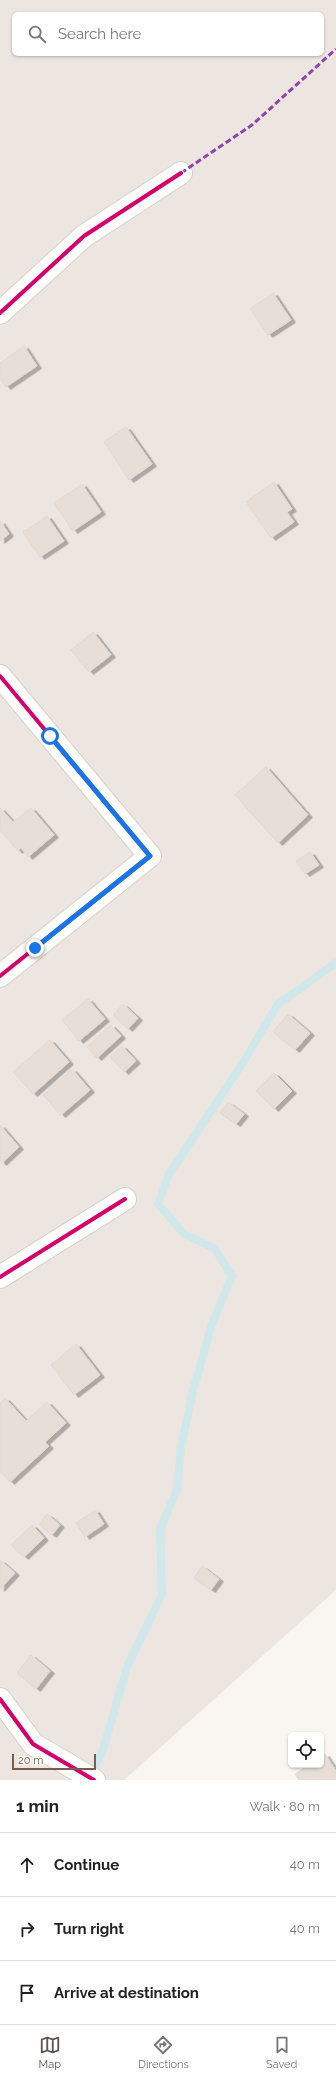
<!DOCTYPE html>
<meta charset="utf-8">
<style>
body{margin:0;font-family:Raleway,sans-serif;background:#f2f2f2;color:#222}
.controls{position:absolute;right:12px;bottom:12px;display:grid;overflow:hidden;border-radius:6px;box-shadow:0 1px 3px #0004}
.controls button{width:36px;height:36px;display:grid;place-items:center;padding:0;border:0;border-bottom:1px solid #e0e0e0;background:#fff;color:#222;font:20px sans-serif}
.scale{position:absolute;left:12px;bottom:10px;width:84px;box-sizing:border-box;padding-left:4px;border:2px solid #7a5c4d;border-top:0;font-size:11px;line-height:14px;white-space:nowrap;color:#7a5c4d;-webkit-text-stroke:3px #fffaf3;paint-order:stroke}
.stop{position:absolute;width:12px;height:12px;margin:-9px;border:3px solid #1a73e8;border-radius:50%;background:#fff}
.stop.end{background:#1a73e8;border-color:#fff;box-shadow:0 1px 4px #0008}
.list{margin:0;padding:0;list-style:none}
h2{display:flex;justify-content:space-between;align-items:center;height:52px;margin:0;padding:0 16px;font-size:17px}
h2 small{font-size:13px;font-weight:400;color:#767676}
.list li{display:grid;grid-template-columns:26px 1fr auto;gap:12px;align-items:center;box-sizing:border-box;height:64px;padding:0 16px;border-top:1px solid #e0e0e0}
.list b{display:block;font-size:15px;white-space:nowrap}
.list em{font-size:13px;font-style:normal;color:#767676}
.icon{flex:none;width:22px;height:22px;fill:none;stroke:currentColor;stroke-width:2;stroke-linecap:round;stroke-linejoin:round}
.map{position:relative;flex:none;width:336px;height:1780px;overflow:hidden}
.search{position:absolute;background:#fff;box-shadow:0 1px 3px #0004;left:12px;right:12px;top:12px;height:44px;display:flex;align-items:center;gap:10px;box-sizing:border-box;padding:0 14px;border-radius:6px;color:#767676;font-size:15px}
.sheet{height:244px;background:#fff}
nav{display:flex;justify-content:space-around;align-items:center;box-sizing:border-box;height:56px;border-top:1px solid #e0e0e0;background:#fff;font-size:11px;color:#767676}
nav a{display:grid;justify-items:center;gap:2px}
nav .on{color:#5d544f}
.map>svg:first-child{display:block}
.industrial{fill:#ede5e0;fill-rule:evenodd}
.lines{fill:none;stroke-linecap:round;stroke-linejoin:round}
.stream{stroke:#d0e8ea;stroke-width:8}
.building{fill:#e6ded7;stroke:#e2d8d2;filter:url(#shadow)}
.street-casing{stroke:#d7d1cb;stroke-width:24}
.street{stroke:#fefefd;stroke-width:22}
.quiet{stroke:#8e44ad;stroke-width:3;stroke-dasharray:6 3;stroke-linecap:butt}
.cycleway-casing{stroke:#fffaf3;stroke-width:6}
.cycleway{stroke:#d6006c;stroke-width:4}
.route{stroke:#1a73e8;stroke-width:5}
</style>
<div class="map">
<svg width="336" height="1780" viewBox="0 0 336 1780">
<defs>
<filter id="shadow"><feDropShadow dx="4.5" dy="2.5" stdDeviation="0" flood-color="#0004"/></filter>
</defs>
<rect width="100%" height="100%" fill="#f9f5f0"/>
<path class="industrial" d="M 0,0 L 336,0 L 336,1590 L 124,1780 L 0,1780 ZM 14,14 L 322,14 L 322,54 L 14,54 Z"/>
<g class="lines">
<polyline class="stream" points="90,1776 103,1750 127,1667 162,1594 160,1529 177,1490 181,1447 193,1391 212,1324 232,1276 215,1249 184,1234 158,1204 168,1176 244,1061 278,1004 336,963"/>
</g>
<g class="building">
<polygon points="273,293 291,320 268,335 250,309"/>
<polygon points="24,346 37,366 6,387 0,378 0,363"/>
<polygon points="126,427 152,464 129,480 104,442"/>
<polygon points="274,482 292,509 287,512 294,522 271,538 246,502"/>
<polygon points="82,484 101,512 73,531 54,503"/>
<polygon points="47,516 64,541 40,557 23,532"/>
<polygon points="0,521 9,534 0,541"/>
<polygon points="93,632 111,655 89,672 71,650"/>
<polygon points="266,767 308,815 278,843 235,795"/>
<polygon points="0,808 13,822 31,808 54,835 28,857 21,848 18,851 0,830"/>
<polygon points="310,852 319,865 305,874 296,861"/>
<polygon points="88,999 105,1019 79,1041 62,1020"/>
<polygon points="123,1004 138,1018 128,1029 113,1015"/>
<polygon points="288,1014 310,1033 295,1050 273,1032"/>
<polygon points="111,1025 121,1036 97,1058 87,1047"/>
<polygon points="50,1040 69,1062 33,1094 13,1072"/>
<polygon points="122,1046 136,1061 124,1072 110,1057"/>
<polygon points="72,1069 90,1090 61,1115 43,1095"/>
<polygon points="274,1073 292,1091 274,1109 256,1091"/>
<polygon points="228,1102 244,1114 236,1124 220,1113"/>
<polygon points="0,1125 19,1147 2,1163 0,1161"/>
<polygon points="76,1344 100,1375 74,1395 51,1365"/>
<polygon points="5,1398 26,1421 47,1402 66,1423 45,1442 49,1446 10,1482 0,1471 0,1403"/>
<polygon points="95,1510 104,1524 85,1537 76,1523"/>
<polygon points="47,1514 60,1525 52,1535 39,1525"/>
<polygon points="32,1525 44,1538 24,1557 11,1545"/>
<polygon points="0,1560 15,1573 0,1589"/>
<polygon points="202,1566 219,1579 211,1590 194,1578"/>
<polygon points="31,1655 50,1671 36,1689 17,1673"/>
<polygon points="325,1754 336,1771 336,1780 299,1780 295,1774 309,1765 321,1765 321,1757"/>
</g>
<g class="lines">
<defs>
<g id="street">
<polyline points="0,313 84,236 181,173"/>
<polyline points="0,676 150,856 0,976"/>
<polyline points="0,1277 125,1199"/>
<polyline points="0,1699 33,1744 94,1780"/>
</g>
</defs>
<use href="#street" class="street-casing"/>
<use href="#street" class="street"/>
<polyline class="quiet" points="181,173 252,125 336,49"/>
<defs>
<g id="cycleway">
<polyline points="0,313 84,236 181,173"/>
<polyline points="0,676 150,856 0,976"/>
<polyline points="0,1277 125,1199"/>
<polyline points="0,1699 33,1744 94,1780"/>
</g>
</defs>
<use href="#cycleway" class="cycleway-casing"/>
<use href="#cycleway" class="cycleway"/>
</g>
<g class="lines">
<polyline class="route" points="35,948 150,856 50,736"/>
</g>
</svg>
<div class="controls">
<button><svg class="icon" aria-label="locate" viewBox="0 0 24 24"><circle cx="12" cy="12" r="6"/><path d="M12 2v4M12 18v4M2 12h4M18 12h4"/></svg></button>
</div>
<div class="scale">20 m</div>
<div class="stop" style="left:50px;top:736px"></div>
<div class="stop end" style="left:35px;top:948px"></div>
<div class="search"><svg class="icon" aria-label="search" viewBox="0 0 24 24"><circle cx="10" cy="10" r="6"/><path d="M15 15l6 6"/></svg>Search here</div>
</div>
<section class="sheet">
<h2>1 min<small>Walk · 80 m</small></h2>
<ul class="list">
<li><svg class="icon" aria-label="ahead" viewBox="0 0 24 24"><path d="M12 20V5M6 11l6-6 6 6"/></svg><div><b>Continue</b></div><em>40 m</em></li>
<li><svg class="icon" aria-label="right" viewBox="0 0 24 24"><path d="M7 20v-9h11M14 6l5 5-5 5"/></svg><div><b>Turn right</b></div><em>40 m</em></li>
<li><svg class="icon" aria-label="arrive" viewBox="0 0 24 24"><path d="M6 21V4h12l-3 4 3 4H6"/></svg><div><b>Arrive at destination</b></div></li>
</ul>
</section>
<nav>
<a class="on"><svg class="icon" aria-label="map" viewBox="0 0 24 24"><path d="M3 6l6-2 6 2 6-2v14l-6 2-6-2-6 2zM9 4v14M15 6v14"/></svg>Map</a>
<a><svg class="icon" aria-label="directions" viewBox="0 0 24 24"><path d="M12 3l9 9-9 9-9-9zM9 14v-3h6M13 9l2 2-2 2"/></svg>Directions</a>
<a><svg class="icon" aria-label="saved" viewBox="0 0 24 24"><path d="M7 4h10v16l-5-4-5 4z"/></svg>Saved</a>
</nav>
